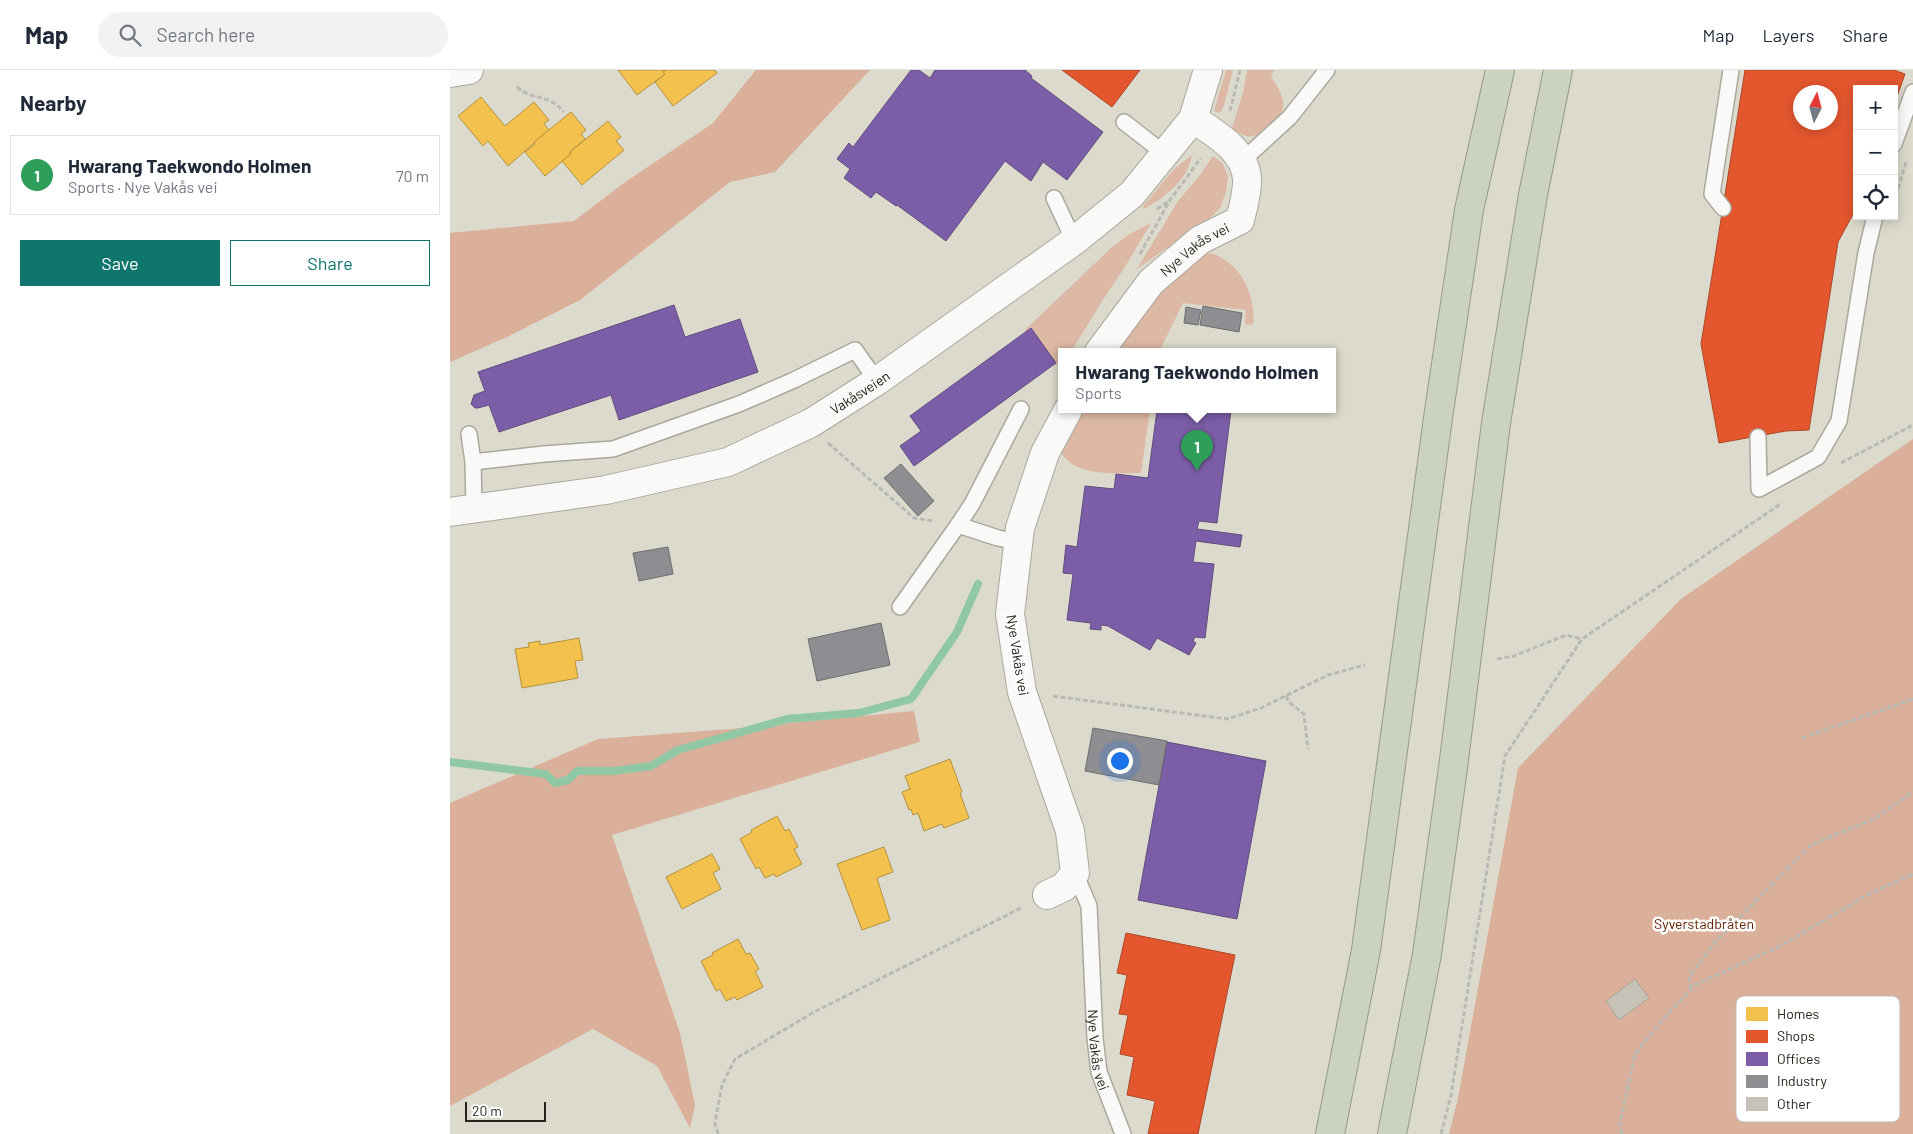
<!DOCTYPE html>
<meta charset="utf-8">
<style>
body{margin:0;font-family:Barlow,sans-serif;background:#f2f2f3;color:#1f2937}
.controls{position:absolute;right:15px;top:15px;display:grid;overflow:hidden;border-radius:0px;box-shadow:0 2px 12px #0003}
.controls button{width:45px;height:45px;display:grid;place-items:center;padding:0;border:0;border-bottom:1px solid #e0e1e3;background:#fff;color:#1f2937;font:25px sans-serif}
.compass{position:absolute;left:1343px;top:15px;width:45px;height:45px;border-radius:50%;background:#fff;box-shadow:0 2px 12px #0003;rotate:6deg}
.scale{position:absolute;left:15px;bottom:12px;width:81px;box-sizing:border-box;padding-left:5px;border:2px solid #25241a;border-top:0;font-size:14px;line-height:18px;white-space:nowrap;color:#25241a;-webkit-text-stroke:4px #fff;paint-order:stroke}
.you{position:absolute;left:669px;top:690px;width:18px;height:18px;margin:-12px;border:4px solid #fff;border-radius:50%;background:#1a73e8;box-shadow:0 0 0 8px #1a73e833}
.badge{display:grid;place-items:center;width:32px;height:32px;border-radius:50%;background:#0f766e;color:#fff;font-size:16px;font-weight:700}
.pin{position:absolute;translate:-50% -41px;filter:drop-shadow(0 1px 2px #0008)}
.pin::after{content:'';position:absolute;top:26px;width:18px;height:15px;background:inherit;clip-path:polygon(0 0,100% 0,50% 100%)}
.popup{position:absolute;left:608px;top:278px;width:278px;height:65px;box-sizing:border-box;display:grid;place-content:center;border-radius:0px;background:#fff;filter:drop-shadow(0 1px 4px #0005);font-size:16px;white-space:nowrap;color:#747a83}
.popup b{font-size:19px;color:#1f2937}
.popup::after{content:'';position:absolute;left:50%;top:100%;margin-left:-10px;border:10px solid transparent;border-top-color:#fff}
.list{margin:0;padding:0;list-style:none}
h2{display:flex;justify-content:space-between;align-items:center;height:65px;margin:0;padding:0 20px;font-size:21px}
h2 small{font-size:16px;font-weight:400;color:#747a83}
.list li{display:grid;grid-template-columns:32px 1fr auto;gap:15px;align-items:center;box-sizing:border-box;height:80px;margin:0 10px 10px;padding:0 10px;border:1px solid #e0e1e3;border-radius:0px}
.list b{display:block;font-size:19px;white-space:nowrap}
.list p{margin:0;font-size:16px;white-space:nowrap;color:#747a83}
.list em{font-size:16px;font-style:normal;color:#747a83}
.actions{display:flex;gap:10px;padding:15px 20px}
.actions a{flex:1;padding:11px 0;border:1px solid #0f766e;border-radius:0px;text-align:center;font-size:18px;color:#0f766e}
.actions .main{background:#0f766e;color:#fff}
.icon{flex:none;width:28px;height:28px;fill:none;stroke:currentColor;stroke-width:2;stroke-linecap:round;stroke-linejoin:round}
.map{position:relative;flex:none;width:1463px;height:1064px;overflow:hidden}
header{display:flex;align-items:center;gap:30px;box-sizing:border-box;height:70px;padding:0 25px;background:#fff;border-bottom:1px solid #e0e1e3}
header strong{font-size:24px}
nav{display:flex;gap:28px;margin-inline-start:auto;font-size:18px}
.search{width:350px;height:45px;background:#f2f2f3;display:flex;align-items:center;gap:12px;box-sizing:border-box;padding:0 18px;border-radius:28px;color:#747a83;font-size:19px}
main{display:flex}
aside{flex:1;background:#fff}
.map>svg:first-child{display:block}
.green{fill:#ddb8a5}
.forest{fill:#dab09a}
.homes{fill:#f2c14e;stroke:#b4923e}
.shops{fill:#e4572e;stroke:#ab4828;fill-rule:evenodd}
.offices{fill:#7b5ea7;stroke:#614d7d}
.industry{fill:#8d8d92;stroke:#6e6e6e}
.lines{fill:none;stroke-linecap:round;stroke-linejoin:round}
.stream{stroke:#90c7a4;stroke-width:8}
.building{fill:#c7c2b8;stroke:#a9a59a}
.service-casing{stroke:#aaa89d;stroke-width:18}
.minor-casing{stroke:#aaa89d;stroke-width:30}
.motorway-casing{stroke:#949a82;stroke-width:30}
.path{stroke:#babab5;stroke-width:3;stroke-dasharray:5 2.5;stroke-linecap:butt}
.service{stroke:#faf9f7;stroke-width:15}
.minor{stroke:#faf9f7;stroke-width:28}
.motorway{stroke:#ccd2c0;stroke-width:28}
.labels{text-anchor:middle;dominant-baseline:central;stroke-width:5;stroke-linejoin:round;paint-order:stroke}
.street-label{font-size:14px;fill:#25241a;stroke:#fff}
.park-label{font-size:14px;fill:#652102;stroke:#fff}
.key{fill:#fff;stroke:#bebdba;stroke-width:1}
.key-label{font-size:14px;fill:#25241a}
</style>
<header>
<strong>Map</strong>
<div class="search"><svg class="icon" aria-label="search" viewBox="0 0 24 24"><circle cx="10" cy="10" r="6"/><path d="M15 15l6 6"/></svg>Search here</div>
<nav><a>Map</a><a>Layers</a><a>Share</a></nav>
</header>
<main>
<aside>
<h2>Nearby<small></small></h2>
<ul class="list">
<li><span class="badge" style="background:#2e9e5b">1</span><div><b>Hwarang Taekwondo Holmen</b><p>Sports · Nye Vakås vei</p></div><em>70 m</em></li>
</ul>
<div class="actions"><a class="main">Save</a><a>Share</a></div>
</aside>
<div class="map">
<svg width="1463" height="1064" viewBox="0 0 1463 1064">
<rect width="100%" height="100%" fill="#dcdacc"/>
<g class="green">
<polygon points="776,0 783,0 774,35 770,43 764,41"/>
<path d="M 797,0 L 824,0 L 821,7 C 827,16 834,25 833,37 C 833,43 827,49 822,53 C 807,67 800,72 782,58 L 793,23 Z"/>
<path d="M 742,85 C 739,109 713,129 693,139 L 694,135 L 725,98 Z"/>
<polygon points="763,86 773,94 778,106 776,122 770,138 746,162 728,170 687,199 728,131 750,105"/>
<polygon points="701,153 673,200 652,231 621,282 612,282 611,299 575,260 661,178 678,165"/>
<path d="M 761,183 C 786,192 800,213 803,240 C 803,246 805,250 802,255 L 795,254 L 796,240 L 733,233 L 709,282 L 661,282 L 688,244 L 742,189 Z"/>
<path d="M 628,340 L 700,340 L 691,403 C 664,403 623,408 609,379 Z"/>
</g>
<g class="forest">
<polygon points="306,0 420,0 325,102 280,112 130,230 55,268 0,292 0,163 124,151 174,113 263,53"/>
<polygon points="1463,369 1463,1064 999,1064 1008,1028 1068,698 1231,529"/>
<polygon points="464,641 470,672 162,765 230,963 245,1035 240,1058 207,996 143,959 0,1036 0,733 148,669 280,659"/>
</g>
<g class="homes">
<polygon points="168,0 216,0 213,2 215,4 187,25"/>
<polygon points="216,0 265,0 267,3 223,36 205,12 215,4 213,2"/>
<polygon points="31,27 55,56 84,32 99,50 94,54 99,60 58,96 38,71 33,76 8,46"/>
<polygon points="121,42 136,60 131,64 135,69 120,82 121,84 95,106 75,82 85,74 84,72"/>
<polygon points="158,51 171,67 166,71 174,80 132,115 112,91 121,84 120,82"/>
<polygon points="129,568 133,590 125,591 128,608 72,618 65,579 79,577 78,573 90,571 90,575"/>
<polygon points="500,689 512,722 510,723 519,748 494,758 492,754 474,761 468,743 463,745 461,739 459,740 452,722 460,719 455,706"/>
<polygon points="327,746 335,761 339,759 348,777 344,779 352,794 326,807 324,804 315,808 309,797 306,799 290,769 302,762 301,760"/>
<polygon points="434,777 443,802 427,808 440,850 412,860 387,794"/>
<polygon points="262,784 270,799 263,803 271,819 232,839 216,807"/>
<polygon points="288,869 296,884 300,883 309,899 305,901 313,917 287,930 285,927 276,931 270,919 266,921 251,891 263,885 262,883"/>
</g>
<g class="shops">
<polygon points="612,0 690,0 662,37"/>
<path d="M 1295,0 L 1444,0 L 1455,4 L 1444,35 L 1444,19 L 1407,19 L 1407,137 L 1388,172 L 1359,360 L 1336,361 L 1269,373 L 1251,274 ZM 1350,22 L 1380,22 L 1380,52 L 1350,52 Z"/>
<polygon points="676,863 785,885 748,1064 698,1064 705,1031 677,1025 684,987 670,984 678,945 669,944 677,905 667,903"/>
</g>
<g class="offices">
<polygon points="461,0 469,0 480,8 485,0 575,0 582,6 581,8 653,62 617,110 593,92 581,111 555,91 496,171 447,135 446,136 426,122 421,128 394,108 400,99 387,89 399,73 403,77"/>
<polygon points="224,235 235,267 290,249 308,302 169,350 161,325 49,362 39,335 28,338 25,338 21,334 24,325 35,321 28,302"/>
<polygon points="581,258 606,293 464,396 450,376 471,361 460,346"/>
<polygon points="707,340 781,340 767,453 749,451 747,459 792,465 790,477 746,471 743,492 764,494 755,568 745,567 743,571 746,573 739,585 707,568 700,580 658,556 651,555 651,560 640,559 641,553 617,550 623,504 613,503 616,475 627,477 635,416 664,419 666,404 698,408"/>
<polygon points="717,672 816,691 787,849 688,830"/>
</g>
<g class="industry">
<polygon points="753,236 792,243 789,262 750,255"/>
<polygon points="736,237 751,240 748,255 734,253"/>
<polygon points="451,394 484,431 468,446 434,408"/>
<polygon points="218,477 223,504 189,511 183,483"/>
<polygon points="431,553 440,595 367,611 358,569"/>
<polygon points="643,658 717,671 709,715 635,701"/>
</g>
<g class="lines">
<polyline class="stream" points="0,692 96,704 105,713 118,710 127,701 163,701 201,696 228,680 337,649 409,643 461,629 507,562 528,514"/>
</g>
<polygon class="building" points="1185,909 1199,928 1169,950 1156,931"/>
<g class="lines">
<defs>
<g id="service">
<polyline points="674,52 715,84"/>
<polyline points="1444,74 1463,22"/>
<polyline points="793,90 840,47 877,0"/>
<polyline points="604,128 624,171"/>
<polyline points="1273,138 1262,124 1281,0"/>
<polyline points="19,364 23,392 24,438"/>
<polyline points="1308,367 1309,419 1368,387 1389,351 1416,183 1425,146"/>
<polyline points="23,392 94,384 163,379 289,334 344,310 405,280 427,311"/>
<polyline points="508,455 522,434 571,339"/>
<polyline points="450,537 508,455 548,468 568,472"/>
<path id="s1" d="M 625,803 L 639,836 L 645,968 L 649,1002 L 673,1064"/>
</g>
<g id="minor">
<polyline points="0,3 19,0"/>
<path id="s2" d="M 649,282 L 701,212 L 750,170 L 790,150 C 793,138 797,124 797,112 C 798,82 765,63 743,49"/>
<path id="s3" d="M 0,442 L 156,420 L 278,392 L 361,353 L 427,311 L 624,171 L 682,124 L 743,49 L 758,0"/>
<polyline points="597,825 614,817 625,803 620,761 572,622 560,544 570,458 595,383 618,340"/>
</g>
<g id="motorway">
<polyline points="880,1064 916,880 988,348 1019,140 1050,0"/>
<polyline points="942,1064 977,884 1003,698 1046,353 1083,125 1108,0"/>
</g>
</defs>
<use href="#service" class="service-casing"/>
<use href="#minor" class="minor-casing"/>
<use href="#motorway" class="motorway-casing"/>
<g class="path">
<path d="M 67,17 C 83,31 98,23 114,42"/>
<polyline points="780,41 790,0"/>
<polyline points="1444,133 1456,92"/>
<polyline points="707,139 719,131"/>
<polyline points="690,184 720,130 751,88"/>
<polyline points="378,373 464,448 484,451"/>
<polyline points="1391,393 1463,355"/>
<polyline points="1047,589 1064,586 1116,565 1132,569"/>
<polyline points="603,626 777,649 811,638 878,605 915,595"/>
<polyline points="836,626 839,632 854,644 858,679"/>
<polyline points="1352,668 1463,629"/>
<polyline points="1241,919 1239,907 1267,870 1361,775 1424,749 1463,722"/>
<polyline points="268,1064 265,1053 272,1015 285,989 364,942 573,837"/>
<polyline points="991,1064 1001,1025 1055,686 1132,569 1332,433"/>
<polyline points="1172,1064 1170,1053 1185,984 1215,947 1245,915 1332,875 1419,824 1463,804"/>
</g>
<use href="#service" class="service"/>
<use href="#minor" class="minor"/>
<use href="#motorway" class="motorway"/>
</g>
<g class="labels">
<g class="street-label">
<text stroke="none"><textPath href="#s2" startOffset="142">Nye Vakås vei</textPath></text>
<text stroke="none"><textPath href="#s3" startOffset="432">Vakåsveien</textPath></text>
<text transform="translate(568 585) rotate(81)">Nye Vakås vei</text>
<text stroke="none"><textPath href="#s1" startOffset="180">Nye Vakås vei</textPath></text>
</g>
<g class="park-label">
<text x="1254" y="853">Syverstadbråten</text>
</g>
</g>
<rect x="1286" y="926" width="164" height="126" rx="8" class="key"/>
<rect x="1296" y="937" width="22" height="14" fill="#f2c14e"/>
<rect x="1296" y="960" width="22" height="13" fill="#e4572e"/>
<rect x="1296" y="982" width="22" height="14" fill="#7b5ea7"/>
<rect x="1296" y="1005" width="22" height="13" fill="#8d8d92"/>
<rect x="1296" y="1027" width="22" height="14" fill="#c7c2b8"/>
<g class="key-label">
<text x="1327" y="949">Homes</text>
<text x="1327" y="971">Shops</text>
<text x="1327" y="994">Offices</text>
<text x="1327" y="1016">Industry</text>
<text x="1327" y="1039">Other</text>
</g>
</svg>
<div class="controls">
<button>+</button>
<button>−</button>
<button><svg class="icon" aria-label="locate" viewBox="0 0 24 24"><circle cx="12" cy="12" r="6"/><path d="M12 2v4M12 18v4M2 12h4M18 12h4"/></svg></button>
</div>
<svg class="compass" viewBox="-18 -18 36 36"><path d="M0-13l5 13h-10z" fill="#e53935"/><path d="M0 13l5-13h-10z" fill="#747a83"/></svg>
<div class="scale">20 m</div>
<div class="you"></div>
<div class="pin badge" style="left:747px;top:401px;background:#2e9e5b">1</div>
<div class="popup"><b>Hwarang Taekwondo Holmen</b>Sports</div>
</div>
</main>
